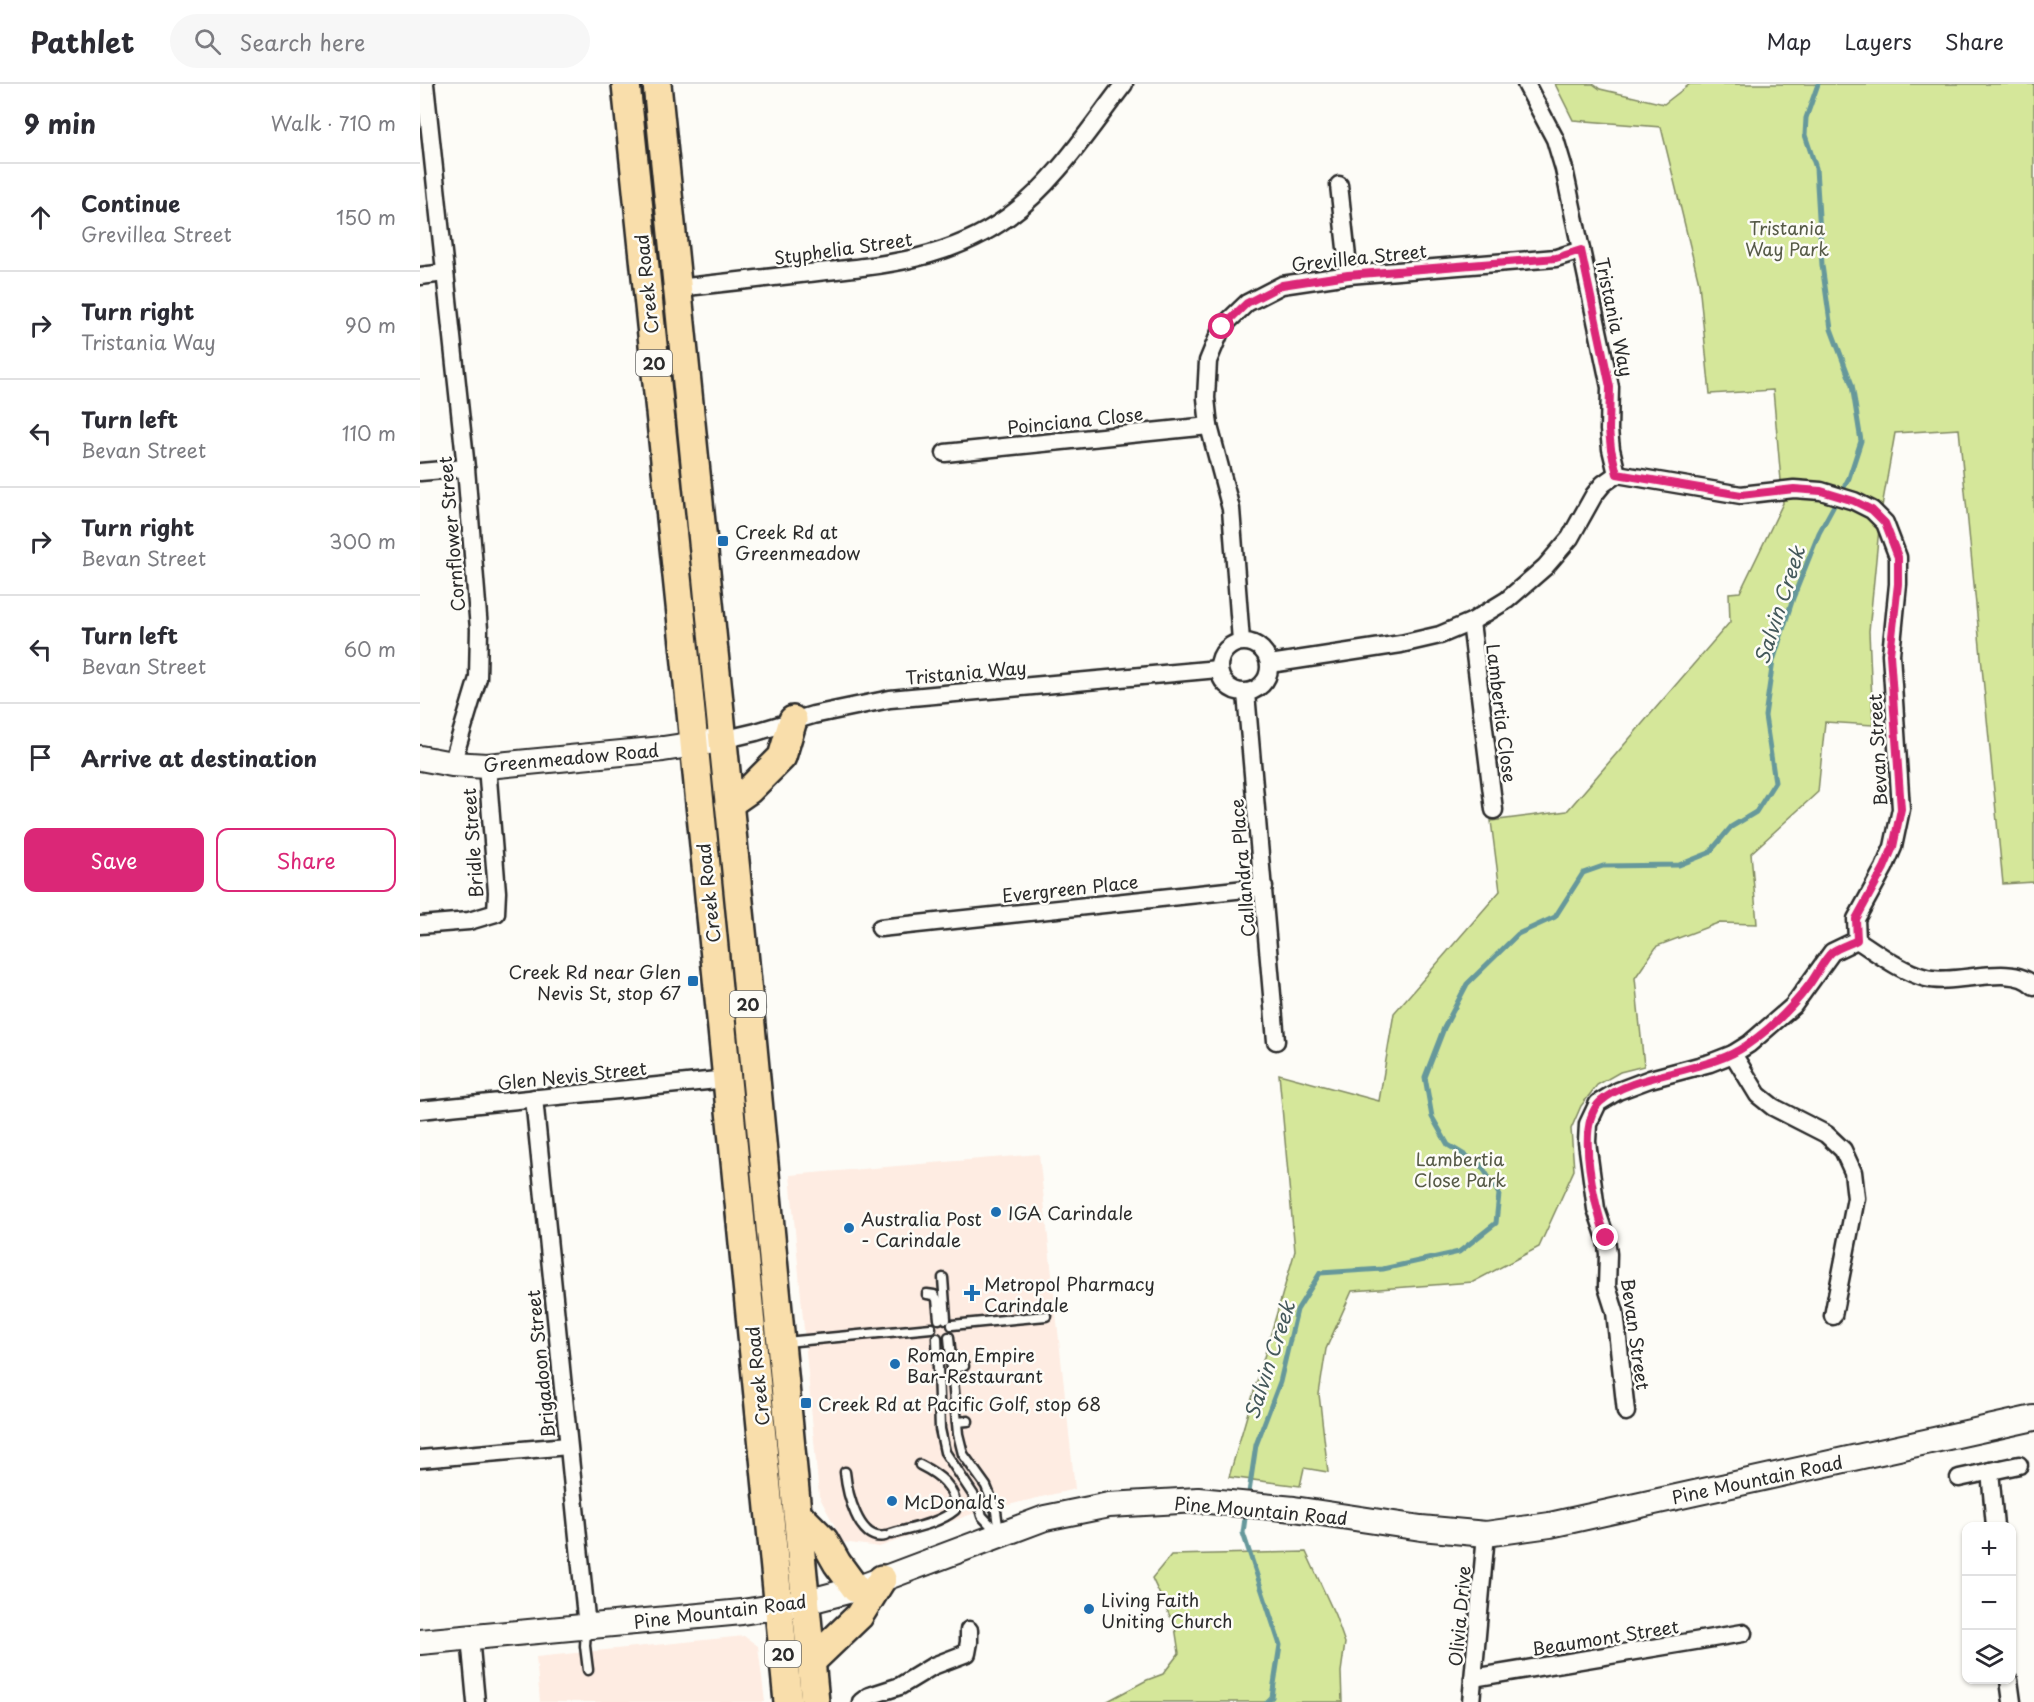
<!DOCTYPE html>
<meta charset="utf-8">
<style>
body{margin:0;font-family:"Playpen Sans",sans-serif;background:#f7f7f7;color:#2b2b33}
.controls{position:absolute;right:18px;bottom:18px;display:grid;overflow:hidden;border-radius:12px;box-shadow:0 2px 4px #0004}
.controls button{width:54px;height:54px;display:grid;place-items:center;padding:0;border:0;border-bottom:2px solid #e1e1e2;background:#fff;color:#2b2b33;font:30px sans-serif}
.stop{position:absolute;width:18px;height:18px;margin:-14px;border:4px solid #db2777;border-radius:50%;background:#fff}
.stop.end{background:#db2777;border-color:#fff;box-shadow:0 2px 6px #0008}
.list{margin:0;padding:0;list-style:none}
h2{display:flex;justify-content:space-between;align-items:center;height:78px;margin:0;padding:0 24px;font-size:26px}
h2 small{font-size:20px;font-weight:400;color:#7c7c81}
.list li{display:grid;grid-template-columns:39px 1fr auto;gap:18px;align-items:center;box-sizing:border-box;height:108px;padding:0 24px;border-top:2px solid #e1e1e2}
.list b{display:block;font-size:22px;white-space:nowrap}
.list p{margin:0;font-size:20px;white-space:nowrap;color:#7c7c81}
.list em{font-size:20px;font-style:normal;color:#7c7c81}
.actions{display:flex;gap:12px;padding:18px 24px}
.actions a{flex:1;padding:14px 0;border:2px solid #db2777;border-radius:12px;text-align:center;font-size:21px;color:#db2777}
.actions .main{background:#db2777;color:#fff}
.icon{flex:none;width:33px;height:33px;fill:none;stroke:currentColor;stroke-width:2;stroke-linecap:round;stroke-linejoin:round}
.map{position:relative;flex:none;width:1614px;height:1618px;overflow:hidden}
header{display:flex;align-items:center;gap:36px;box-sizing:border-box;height:84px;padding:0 30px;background:#fff;border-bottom:2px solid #e1e1e2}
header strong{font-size:28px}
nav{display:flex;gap:33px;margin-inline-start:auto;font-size:21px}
.search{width:420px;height:54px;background:#f7f7f7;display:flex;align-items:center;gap:15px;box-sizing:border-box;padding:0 21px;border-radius:33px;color:#7c7c81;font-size:22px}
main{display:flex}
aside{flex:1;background:#fff}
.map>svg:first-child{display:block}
.built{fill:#feece2}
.green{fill:#d5e79a;stroke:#808962;stroke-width:1.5}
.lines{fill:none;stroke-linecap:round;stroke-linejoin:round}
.stream{stroke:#66989b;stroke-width:5}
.lane-casing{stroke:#2b2b2b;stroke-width:13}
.street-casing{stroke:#2b2b2b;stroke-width:21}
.secondary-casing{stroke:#2b2b2b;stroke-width:28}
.primary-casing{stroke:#2b2b2b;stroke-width:32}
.lane{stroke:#fdfcf7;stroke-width:8}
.street{stroke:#fdfcf7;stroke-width:16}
.secondary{stroke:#fdfcf7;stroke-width:24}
.primary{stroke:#f9deab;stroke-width:27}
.route{stroke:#db2777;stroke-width:8}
.poi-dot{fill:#1f6fb2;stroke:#fdfcf7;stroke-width:2}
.labels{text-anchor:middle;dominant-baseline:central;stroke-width:5;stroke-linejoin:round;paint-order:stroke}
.shield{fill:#fdfcf7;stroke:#6a6a68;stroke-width:1.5}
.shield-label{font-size:16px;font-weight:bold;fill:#2b2b2b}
.park-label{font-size:18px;fill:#565a47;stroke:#fdfcf7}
.street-label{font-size:18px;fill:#2b2b2b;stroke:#fdfcf7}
.poi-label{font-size:18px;fill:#2b2b2b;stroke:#fdfcf7;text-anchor:start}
.water-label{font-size:20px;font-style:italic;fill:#44585a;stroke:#fdfcf7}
</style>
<header>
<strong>Pathlet</strong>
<div class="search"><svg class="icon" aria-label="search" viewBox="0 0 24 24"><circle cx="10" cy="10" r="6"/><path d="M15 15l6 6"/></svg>Search here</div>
<nav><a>Map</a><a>Layers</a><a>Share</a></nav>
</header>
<main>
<aside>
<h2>9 min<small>Walk · 710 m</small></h2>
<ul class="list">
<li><svg class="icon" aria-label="ahead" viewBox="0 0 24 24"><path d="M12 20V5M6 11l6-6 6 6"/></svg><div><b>Continue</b><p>Grevillea Street</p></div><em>150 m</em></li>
<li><svg class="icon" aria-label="right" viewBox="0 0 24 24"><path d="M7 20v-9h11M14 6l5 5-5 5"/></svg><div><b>Turn right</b><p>Tristania Way</p></div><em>90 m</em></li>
<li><svg class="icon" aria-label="left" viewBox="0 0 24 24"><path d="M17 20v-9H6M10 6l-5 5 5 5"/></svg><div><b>Turn left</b><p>Bevan Street</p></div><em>110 m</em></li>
<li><svg class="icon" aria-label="right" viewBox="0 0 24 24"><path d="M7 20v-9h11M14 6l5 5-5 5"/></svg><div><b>Turn right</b><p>Bevan Street</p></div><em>300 m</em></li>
<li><svg class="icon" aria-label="left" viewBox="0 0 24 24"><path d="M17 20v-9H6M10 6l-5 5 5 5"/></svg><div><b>Turn left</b><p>Bevan Street</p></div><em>60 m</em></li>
<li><svg class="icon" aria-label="arrive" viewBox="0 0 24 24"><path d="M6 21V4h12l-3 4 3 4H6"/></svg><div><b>Arrive at destination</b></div></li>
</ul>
<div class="actions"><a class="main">Save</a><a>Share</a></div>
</aside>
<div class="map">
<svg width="1614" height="1618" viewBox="0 0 1614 1618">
<rect width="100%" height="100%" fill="#fdfcf7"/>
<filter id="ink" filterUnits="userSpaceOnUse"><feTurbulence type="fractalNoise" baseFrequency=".0167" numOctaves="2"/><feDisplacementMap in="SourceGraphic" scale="12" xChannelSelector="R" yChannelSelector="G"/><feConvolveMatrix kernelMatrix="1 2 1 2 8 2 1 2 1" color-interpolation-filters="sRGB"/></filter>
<g filter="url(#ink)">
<g class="built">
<polygon points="619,1070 655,1405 555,1429 459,1463 423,1458 399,1412 370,1091"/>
<polygon points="324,1552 338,1562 345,1618 120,1618 116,1573"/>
</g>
<g class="green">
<polygon points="1135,0 1173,0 1180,5 1244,20 1270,0 1614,0 1614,798 1583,800 1539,345 1475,349 1460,434 1449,547 1453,641 1405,638 1398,708 1331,769 1337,840 1298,839 1237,862 1215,894 1224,982 1200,988 1177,1001 1161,1022 1151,1045 1154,1086 1119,1163 1053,1198 932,1207 906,1265 899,1310 908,1388 884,1384 880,1402 809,1393 875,1167 859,990 959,1017 974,929 1080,807 1071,737 1147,727 1310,538 1309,509 1320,508 1363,419 1353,306 1290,310 1279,199 1241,43 1153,36"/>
<polygon points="886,1468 915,1531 925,1559 921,1588 922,1618 686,1618 727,1596 743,1590 759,1569 755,1543 732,1494 751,1471"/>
</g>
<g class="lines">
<g class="stream">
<polyline points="828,1415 836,1361 860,1298 877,1226 900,1189 963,1185 1039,1168 1076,1139 1079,1110 1061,1081 1028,1061 1012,1033 1005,993 1024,944 1047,900 1098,850 1135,833 1163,789 1183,782 1259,781 1289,769 1311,743 1336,728 1355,698 1345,632 1353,577 1373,514 1399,449 1429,394 1441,357 1432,301 1411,245 1402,181 1396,84 1385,51 1386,34 1398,0"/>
<polyline points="826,1427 823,1449 860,1561 852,1613 847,1618"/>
</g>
<defs>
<g id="lane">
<polyline points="523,1194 526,1235"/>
<polyline points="507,1210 514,1211 517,1215 519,1235"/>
<polyline points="532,1241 626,1232"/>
<polyline points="529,1253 538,1350 543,1370 566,1402 576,1427 579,1449"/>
<polyline points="517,1254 520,1345 525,1368 558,1418 562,1432 577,1448"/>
<polyline points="366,1258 511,1244"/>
<polyline points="532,1284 544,1282"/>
<polyline points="537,1338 548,1337"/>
<path d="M 425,1388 C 427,1408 438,1458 465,1452"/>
<path d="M 471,1450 C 492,1444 518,1440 535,1426 C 537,1403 518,1390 500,1381"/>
<polyline points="166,1546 165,1562 168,1586"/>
</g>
<g id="street">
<polyline points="5,0 46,384 59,545 58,594 32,680"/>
<polyline points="919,101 929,191"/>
<polyline points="0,192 25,189"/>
<path d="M 258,204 C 301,199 345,194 389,189 C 458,182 530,176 588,133 C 635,99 669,45 704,0"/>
<polyline points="525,369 789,342"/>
<polyline points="0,388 46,384"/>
<polyline points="1197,390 1321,411 1374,405 1401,407 1434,417 1452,426 1465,439 1478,473 1478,500 1471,570 1481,725 1473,763 1464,784 1436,835 1437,856 1412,868 1373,922 1329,960 1313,970 1290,979 1230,995 1198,1007 1178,1019 1168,1040 1167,1058 1176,1125 1186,1154 1188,1170 1187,1203 1195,1228 1206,1328"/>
<polyline points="1051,538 1074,726"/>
<polyline points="821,557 811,425 789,342 786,314 788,277 802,243 827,219 862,201 929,191 1136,174 1161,166"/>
<circle cx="824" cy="583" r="25"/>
<polyline points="850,580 981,560 1020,551 1051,538 1087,516 1125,483 1150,454 1174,411 1183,400 1197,390 1191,365 1189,346 1190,303 1144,85 1135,55 1106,0"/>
<polyline points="826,609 856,957"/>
<polyline points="302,656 336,648 393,631 470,615 798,585"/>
<polyline points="0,841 49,837 76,829 77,808 67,682"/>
<polyline points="460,844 844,803"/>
<path d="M 1437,856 C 1459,870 1480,887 1506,894 C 1535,902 1592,878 1614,902"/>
<polyline points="1313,970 1338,1011 1353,1023 1406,1050 1423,1066 1433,1088 1436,1114 1413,1232"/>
<polyline points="114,1014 167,1543"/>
<polyline points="0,1026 307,995"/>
<polyline points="0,1375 148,1362"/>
<polyline points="1570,1387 1575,1442"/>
<polyline points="1539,1394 1599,1381"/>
<polyline points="50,1553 56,1618"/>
<polyline points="1053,1594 1323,1549"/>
<polyline points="1589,1596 1592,1618"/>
<polyline points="441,1618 449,1612 480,1602 513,1582 547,1569 549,1558 549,1546"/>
<polyline points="1051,1618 1066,1450"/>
</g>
<g id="secondary">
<polyline points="0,674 32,680 67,682 243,665 302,656"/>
<polyline points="0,1558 322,1528 386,1518 436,1505 625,1434 689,1421 778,1416 874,1425 1001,1444 1066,1450 1130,1441 1614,1334"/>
</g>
<g id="primary">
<polyline points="206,0 269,608 368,1618"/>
<polyline points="237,0 323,857 395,1618"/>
<polyline points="309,720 329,706 362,673 373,636"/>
<polyline points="377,1429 404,1456 417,1479 436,1505"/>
<polyline points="391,1578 439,1532 462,1495"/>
</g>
</defs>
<use href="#lane" class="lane-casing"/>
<use href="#street" class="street-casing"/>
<use href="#secondary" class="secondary-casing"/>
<use href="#primary" class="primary-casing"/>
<use href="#lane" class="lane"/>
<use href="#street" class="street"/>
<use href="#secondary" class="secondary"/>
<use href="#primary" class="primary"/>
</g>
</g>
<g class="lines" filter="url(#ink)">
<path class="route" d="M 802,243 L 827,219 L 862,201 L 928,191 L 1136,174 L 1161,166 L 1190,303 L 1189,346 L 1191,365 L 1197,390 L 1321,411 L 1374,405 L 1401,407 L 1434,417 L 1452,426 L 1465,439 L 1478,473 L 1478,500 L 1470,570 L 1481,725 L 1473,763 L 1464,784 L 1436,835 L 1437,856 C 1430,860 1419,863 1412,868 C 1404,875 1396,892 1389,901 C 1372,924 1350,945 1327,961 C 1304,977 1277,982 1251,989 C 1227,995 1198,1002 1180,1018 C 1154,1042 1176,1125 1186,1154"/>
</g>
<g class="poi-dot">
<rect x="297" y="451" width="12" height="12" rx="3"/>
<rect x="267" y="891" width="12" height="12" rx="3"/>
<circle cx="576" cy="1128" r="6"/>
<circle cx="429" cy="1144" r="6"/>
<path d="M549 1200h6v6h6v6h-6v6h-6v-6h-6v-6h6z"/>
<circle cx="475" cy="1280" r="6"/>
<rect x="380" y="1313" width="12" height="12" rx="3"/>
<circle cx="472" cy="1417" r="6"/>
<circle cx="669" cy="1525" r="6"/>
</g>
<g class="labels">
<g class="shield">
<rect x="216" y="266" width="36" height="26" rx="4.5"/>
<rect x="310" y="907" width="36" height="26" rx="4.5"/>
<rect x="345" y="1557" width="36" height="26" rx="4.5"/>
</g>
<g class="shield-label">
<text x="234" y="279">20</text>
<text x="328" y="920">20</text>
<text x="363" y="1570">20</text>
</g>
<g class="park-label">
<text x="1367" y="143">Tristania<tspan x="1367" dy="21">Way Park</tspan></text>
<text x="1040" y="1074">Lambertia<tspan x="1040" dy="21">Close Park</tspan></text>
</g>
<g class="street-label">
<text transform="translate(423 164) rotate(-8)">Styphelia Street</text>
<text transform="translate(939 173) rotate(-6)">Grevillea Street</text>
<text transform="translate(226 200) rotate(-96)">Creek Road</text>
<text transform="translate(1195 233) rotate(78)">Tristania Way</text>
<text transform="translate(655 336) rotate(-6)">Poinciana Close</text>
<text transform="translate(31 450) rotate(-95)">Cornflower Street</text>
<text transform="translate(546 588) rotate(-5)">Tristania Way</text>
<text transform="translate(1082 629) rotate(83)">Lambertia Close</text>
<text transform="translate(1457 666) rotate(-93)">Bevan Street</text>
<text transform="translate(151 673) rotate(-5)">Greenmeadow Road</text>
<text transform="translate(52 759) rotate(-94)">Bridle Street</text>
<text transform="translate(822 784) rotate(-95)">Callandra Place</text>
<text transform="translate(650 804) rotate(-6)">Evergreen Place</text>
<text transform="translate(288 809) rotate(-96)">Creek Road</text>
<text transform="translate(152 991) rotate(-6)">Glen Nevis Street</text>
<text transform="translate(1216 1250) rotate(82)">Bevan Street</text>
<text transform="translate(120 1280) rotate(-96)">Brigadoon Street</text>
<text transform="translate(337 1292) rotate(-96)">Creek Road</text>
<text transform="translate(1337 1395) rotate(-12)">Pine Mountain Road</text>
<text transform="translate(841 1426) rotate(5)">Pine Mountain Road</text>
<text transform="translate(300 1527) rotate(-7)">Pine Mountain Road</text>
<text transform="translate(1039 1532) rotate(-85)">Olivia Drive</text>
<text transform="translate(1185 1553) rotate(-9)">Beaumont Street</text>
</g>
<g class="poi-label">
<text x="315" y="447">Creek Rd at<tspan x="315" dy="21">Greenmeadow</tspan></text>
<text x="261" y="887" text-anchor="end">Creek Rd near Glen<tspan x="261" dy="21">Nevis St, stop 67</tspan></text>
<text x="588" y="1128">IGA Carindale</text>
<text x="441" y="1134">Australia Post<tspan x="441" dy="21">- Carindale</tspan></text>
<text x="564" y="1199">Metropol Pharmacy<tspan x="564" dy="21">Carindale</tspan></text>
<text x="487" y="1270">Roman Empire<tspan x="487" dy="21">Bar-Restaurant</tspan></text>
<text x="398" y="1319">Creek Rd at Pacific Golf, stop 68</text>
<text x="484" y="1417">McDonald's</text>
<text x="681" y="1515">Living Faith<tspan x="681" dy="21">Uniting Church</tspan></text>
</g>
<g class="water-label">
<text transform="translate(1359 521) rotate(-72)">Salvin Creek</text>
<text transform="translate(849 1276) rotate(-72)">Salvin Creek</text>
</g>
</g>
</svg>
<div class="controls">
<button>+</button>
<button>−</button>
<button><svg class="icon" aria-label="layers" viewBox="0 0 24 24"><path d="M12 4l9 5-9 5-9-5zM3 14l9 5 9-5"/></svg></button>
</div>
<div class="stop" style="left:802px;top:243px"></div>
<div class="stop end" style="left:1186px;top:1154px"></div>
</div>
</main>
